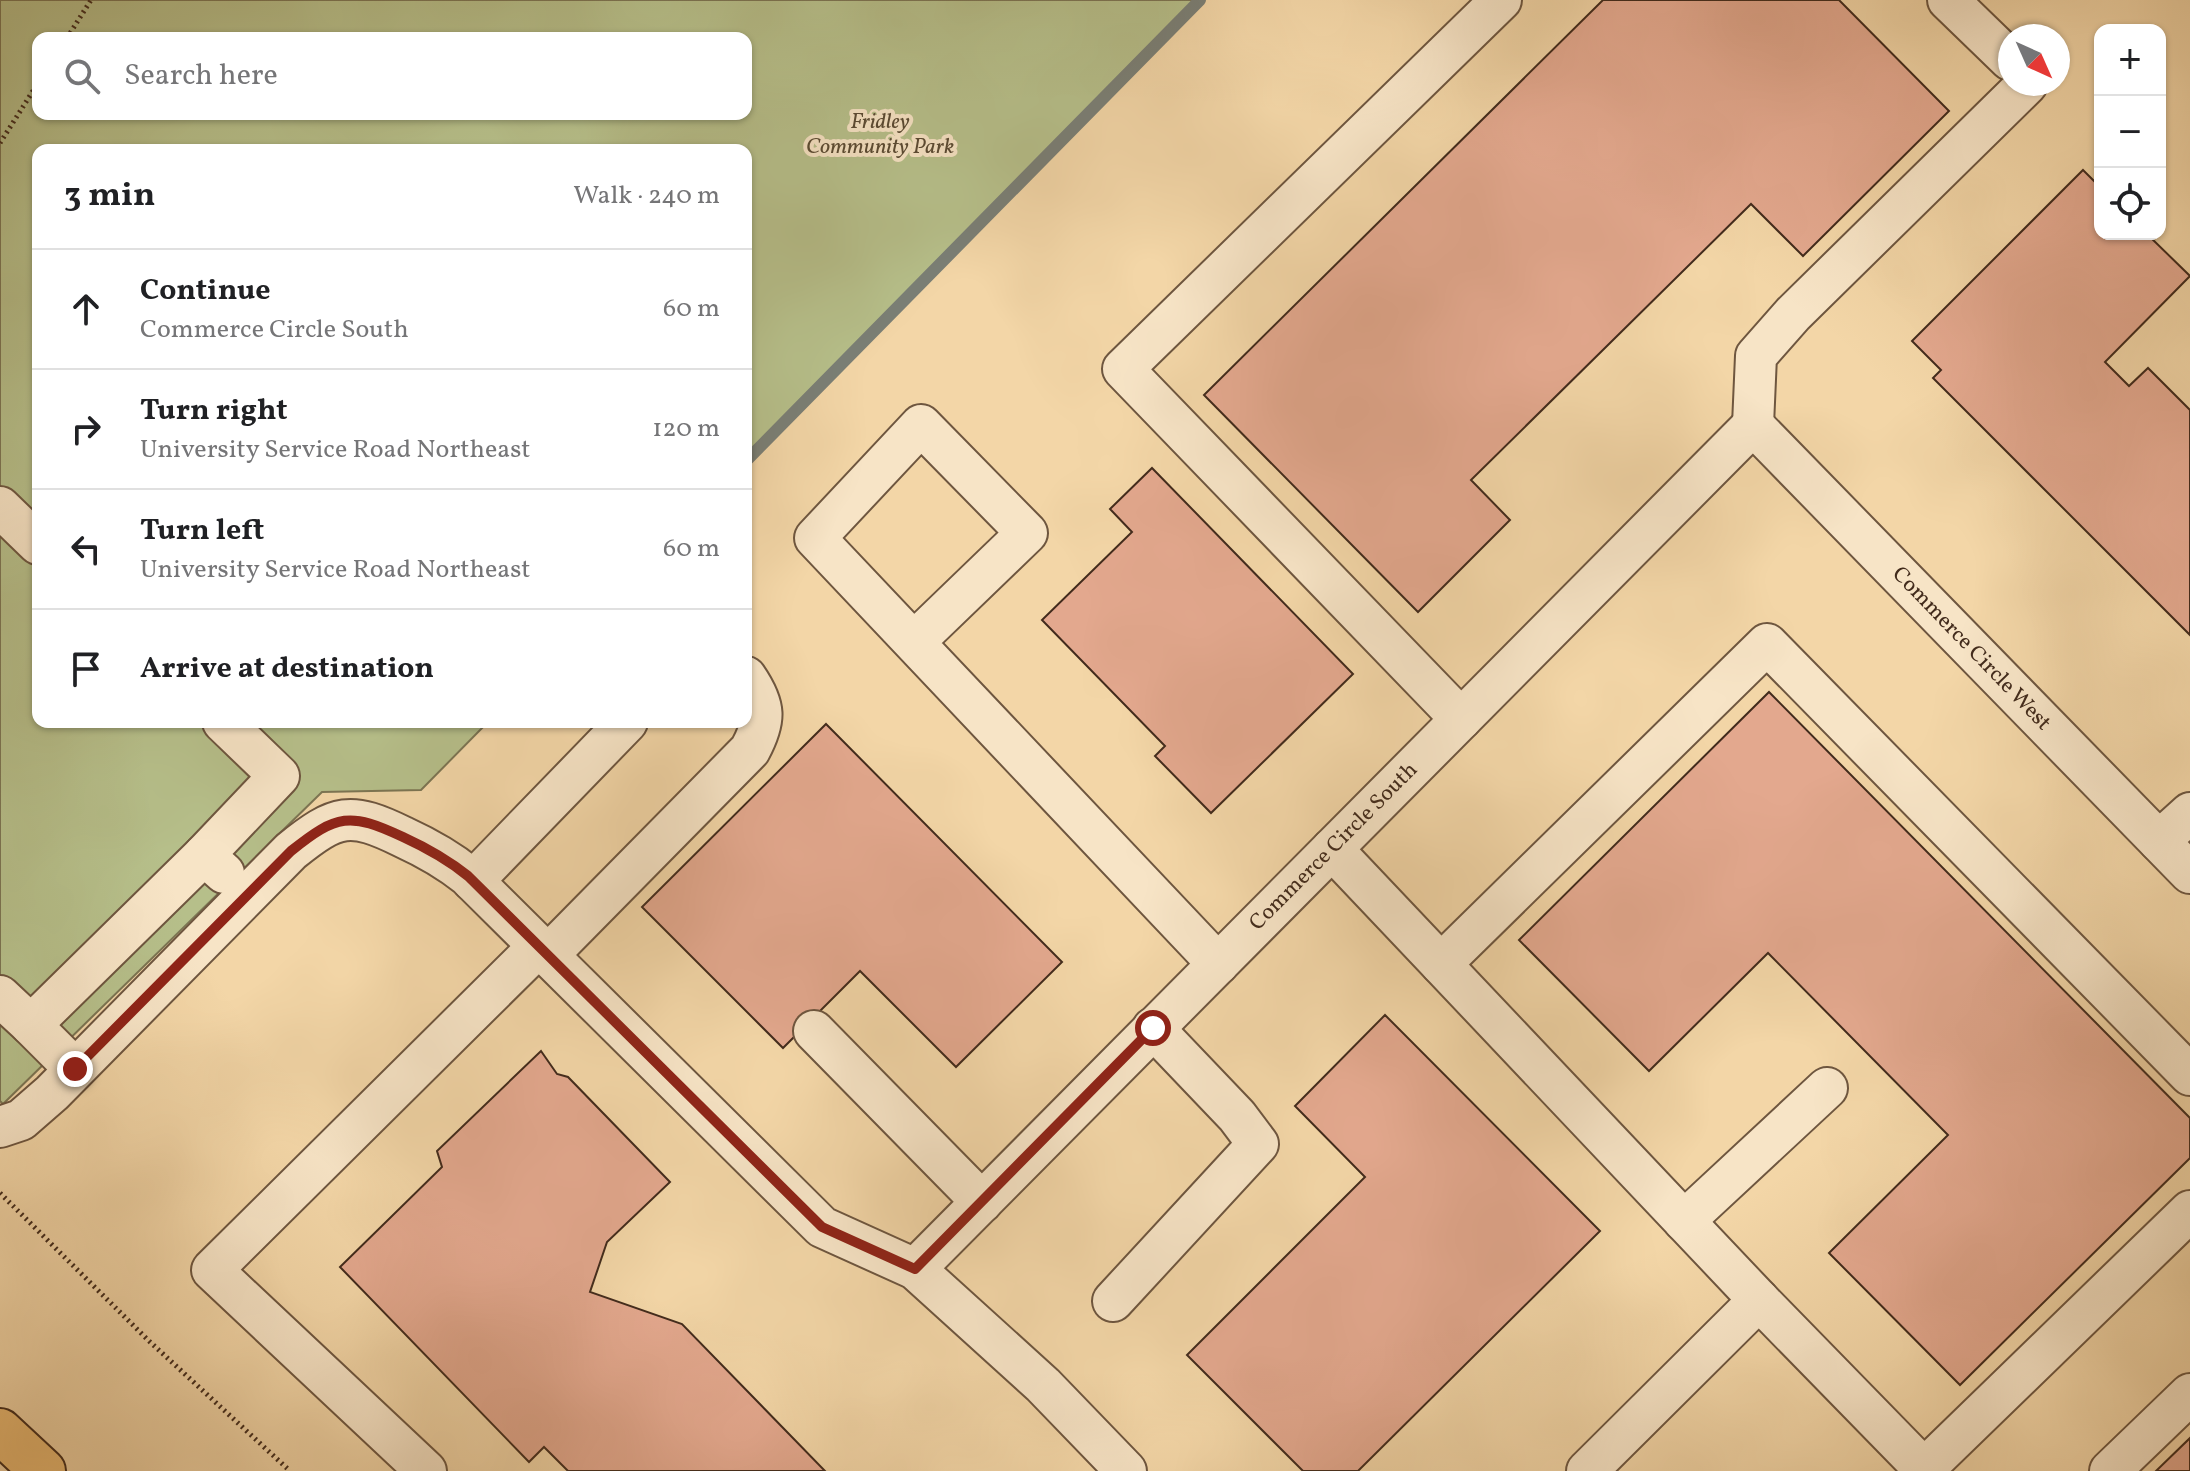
<!DOCTYPE html>
<meta charset="utf-8">
<style>
body{margin:0;font-family:Vollkorn,serif;background:#f6f6f6;color:#202124}
.controls{position:absolute;right:24px;top:24px;display:grid;overflow:hidden;border-radius:16px;box-shadow:0 2px 6px #0004}
.controls button{width:72px;height:72px;display:grid;place-items:center;padding:0;border:0;border-bottom:2px solid #e0e0e0;background:#fff;color:#202124;font:40px sans-serif}
.compass{position:absolute;left:1998px;top:24px;width:72px;height:72px;border-radius:50%;background:#fff;box-shadow:0 2px 6px #0004;rotate:135deg}
.stop{position:absolute;width:24px;height:24px;margin:-18px;border:6px solid #8f2418;border-radius:50%;background:#fff}
.stop.end{background:#8f2418;border-color:#fff;box-shadow:0 2px 8px #0008}
.list{margin:0;padding:0;list-style:none}
h2{display:flex;justify-content:space-between;align-items:center;height:104px;margin:0;padding:0 32px;font-size:34px}
h2 small{font-size:26px;font-weight:400;color:#757577}
.list li{display:grid;grid-template-columns:52px 1fr auto;gap:24px;align-items:center;box-sizing:border-box;height:120px;padding:0 32px;border-top:2px solid #e0e0e0}
.list b{display:block;font-size:30px;white-space:nowrap}
.list p{margin:0;font-size:26px;white-space:nowrap;color:#757577}
.list em{font-size:26px;font-style:normal;color:#757577}
.icon{flex:none;width:44px;height:44px;fill:none;stroke:currentColor;stroke-width:2;stroke-linecap:round;stroke-linejoin:round}
.map{position:relative;flex:none;width:2190px;height:1471px;overflow:hidden}
.search{position:absolute;background:#fff;box-shadow:0 2px 6px #0004;left:32px;top:32px;width:720px;height:88px;display:flex;align-items:center;gap:20px;box-sizing:border-box;padding:0 28px;border-radius:16px;color:#757577;font-size:30px}
.panel{position:absolute;background:#fff;box-shadow:0 2px 6px #0004;left:32px;top:144px;width:720px;height:584px;border-radius:16px}
.map>svg:first-child{display:block}
.green{fill:#b6bf8a;stroke:#7c7553;stroke-width:2;fill-rule:evenodd}
.lines{fill:none;stroke-linecap:round;stroke-linejoin:round}
.stream{stroke:#7a7f76;stroke-width:12}
.building{fill:#e3a88e;stroke:#422b1c;stroke-width:2}
.minor-casing{stroke:#6e563f;stroke-width:44}
.major-casing{stroke:#422b1c;stroke-width:48}
.path{stroke:#422b1c;stroke-width:5;stroke-dasharray:2 4;stroke-linecap:butt}
.minor{stroke:#f7e4c6;stroke-width:40}
.major{stroke:#eabb74;stroke-width:44}
.route{stroke:#8f2418;stroke-width:10}
.labels{text-anchor:middle;dominant-baseline:central;stroke-width:8;stroke-linejoin:round;paint-order:stroke}
.park-label{font-size:22px;font-style:italic;fill:#594932;stroke:#f7e4c6}
.street-label{font-size:22px;fill:#422b1c;stroke:#f7e4c6}
</style>
<div class="map">
<svg width="2190" height="1471" viewBox="0 0 2190 1471">
<rect width="100%" height="100%" fill="#f3d6a7"/>
<filter id="stains"><feTurbulence type="fractalNoise" baseFrequency=".0025" numOctaves="4"/><feColorMatrix values="0 0 0 0 .2 0 0 0 0 .09 0 0 0 0 .02 0 0 0 .5 -.17"/></filter>
<radialGradient id="worn" r=".72"><stop offset=".6" stop-color="#630" stop-opacity="0"/><stop offset="1" stop-color="#630" stop-opacity=".3"/></radialGradient>
<path class="green" d="M 0,0 L 1204,0 L 746,462 L 746,150 L 38,150 L 38,722 L 488,722 L 421,790 L 322,792 L 3,1104 L 0,1101 ZM 38,38 L 746,38 L 746,114 L 38,114 Z"/>
<g class="lines">
<polyline class="stream" points="746,461 1200,0"/>
</g>
<g class="building">
<polygon points="1603,0 1839,0 1949,111 1803,256 1751,204 1471,480 1510,520 1418,612 1204,395"/>
<polygon points="2083,170 2100,187 2100,234 2147,234 2190,276 2105,362 2129,386 2148,368 2190,410 2190,635 1933,378 1941,370 1912,341"/>
<polygon points="1152,468 1353,674 1211,813 1155,756 1165,746 1042,620 1132,532 1110,509"/>
<polygon points="1769,692 2190,1118 2190,1158 1960,1385 1829,1253 1948,1135 1768,953 1649,1071 1519,940"/>
<polygon points="826,724 1062,962 956,1067 860,971 783,1048 642,907"/>
<polygon points="1385,1015 1600,1231 1358,1471 1303,1471 1187,1355 1365,1177 1295,1106"/>
<polygon points="541,1051 557,1074 568,1077 670,1182 607,1242 590,1292 682,1324 825,1471 568,1471 544,1447 529,1462 340,1267 442,1167 437,1151"/>
<polygon points="2190,1438 2190,1471 2156,1471"/>
</g>
<g class="lines">
<defs>
<g id="minor">
<polyline points="1948,0 2010,60"/>
<polyline points="1753,425 2190,873"/>
<polyline points="1753,425 1756,356 1793,314 2027,84"/>
<polyline points="0,507 38,544"/>
<polyline points="914,642 1027,533 921,425 815,538 1218,964"/>
<polyline points="1461,719 1123,369 1501,0"/>
<polyline points="223,722 279,776 204,855 224,873"/>
<polyline points="2159,841 2190,813"/>
<polyline points="1332,849 1759,1300"/>
<polyline points="473,881 627,722"/>
<path d="M 548,955 L 750,750 C 766,720 766,706 746,677"/>
<polyline points="1441,964 1767,644 2190,1075"/>
<polyline points="0,996 31,1025"/>
<polyline points="814,1031 982,1202"/>
<polyline points="75,1069 31,1025 204,855"/>
<path d="M 0,1127 L 21,1120 L 52,1093 L 291,851 C 337,814 350,811 403,837 C 427,848 447,859 468,876 L 822,1227 L 915,1269 L 1043,1385 L 1126,1471"/>
<polyline points="1684,1221 1827,1088"/>
<polyline points="915,1269 1753,425"/>
<polyline points="1113,1301 1258,1144 1237,1116 1153,1028"/>
<polyline points="426,1471 212,1270 539,946"/>
<polyline points="1587,1471 1759,1300 1924,1469"/>
<polyline points="1922,1471 2190,1211"/>
<polyline points="2110,1471 2190,1394"/>
</g>
<polyline id="major" points="0,1431 43,1471"/>
</defs>
<use href="#minor" class="minor-casing"/>
<use href="#major" class="major-casing"/>
<g class="path">
<polyline points="67,38 91,0"/>
<polyline points="0,143 38,83"/>
<polyline points="0,1193 149,1341 290,1471"/>
</g>
<use href="#minor" class="minor"/>
<use href="#major" class="major"/>
</g>
<g class="lines">
<path class="route" d="M 75,1069 L 291,851 C 337,814 350,812 403,837 C 427,848 447,859 468,876 L 822,1227 L 915,1269 L 1153,1028"/>
</g>
<g class="labels">
<g class="park-label">
<text x="880" y="122">Fridley<tspan x="880" dy="25">Community Park</tspan></text>
</g>
<g class="street-label">
<text transform="translate(1971 649) rotate(46)">Commerce Circle West</text>
<text transform="translate(1334 847) rotate(-45)">Commerce Circle South</text>
</g>
</g>
<rect width="100%" height="100%" filter="url(#stains)"/>
<rect width="100%" height="100%" fill="url(#worn)"/>
</svg>
<div class="controls">
<button>+</button>
<button>−</button>
<button><svg class="icon" aria-label="locate" viewBox="0 0 24 24"><circle cx="12" cy="12" r="6"/><path d="M12 2v4M12 18v4M2 12h4M18 12h4"/></svg></button>
</div>
<svg class="compass" viewBox="-18 -18 36 36"><path d="M0-13l5 13h-10z" fill="#e53935"/><path d="M0 13l5-13h-10z" fill="#757577"/></svg>
<div class="stop" style="left:1153px;top:1028px"></div>
<div class="stop end" style="left:75px;top:1069px"></div>
<div class="search"><svg class="icon" aria-label="search" viewBox="0 0 24 24"><circle cx="10" cy="10" r="6"/><path d="M15 15l6 6"/></svg>Search here</div>
<section class="panel">
<h2>3 min<small>Walk · 240 m</small></h2>
<ul class="list">
<li><svg class="icon" aria-label="ahead" viewBox="0 0 24 24"><path d="M12 20V5M6 11l6-6 6 6"/></svg><div><b>Continue</b><p>Commerce Circle South</p></div><em>60 m</em></li>
<li><svg class="icon" aria-label="right" viewBox="0 0 24 24"><path d="M7 20v-9h11M14 6l5 5-5 5"/></svg><div><b>Turn right</b><p>University Service Road Northeast</p></div><em>120 m</em></li>
<li><svg class="icon" aria-label="left" viewBox="0 0 24 24"><path d="M17 20v-9H6M10 6l-5 5 5 5"/></svg><div><b>Turn left</b><p>University Service Road Northeast</p></div><em>60 m</em></li>
<li><svg class="icon" aria-label="arrive" viewBox="0 0 24 24"><path d="M6 21V4h12l-3 4 3 4H6"/></svg><div><b>Arrive at destination</b></div></li>
</ul>
</section>
</div>
